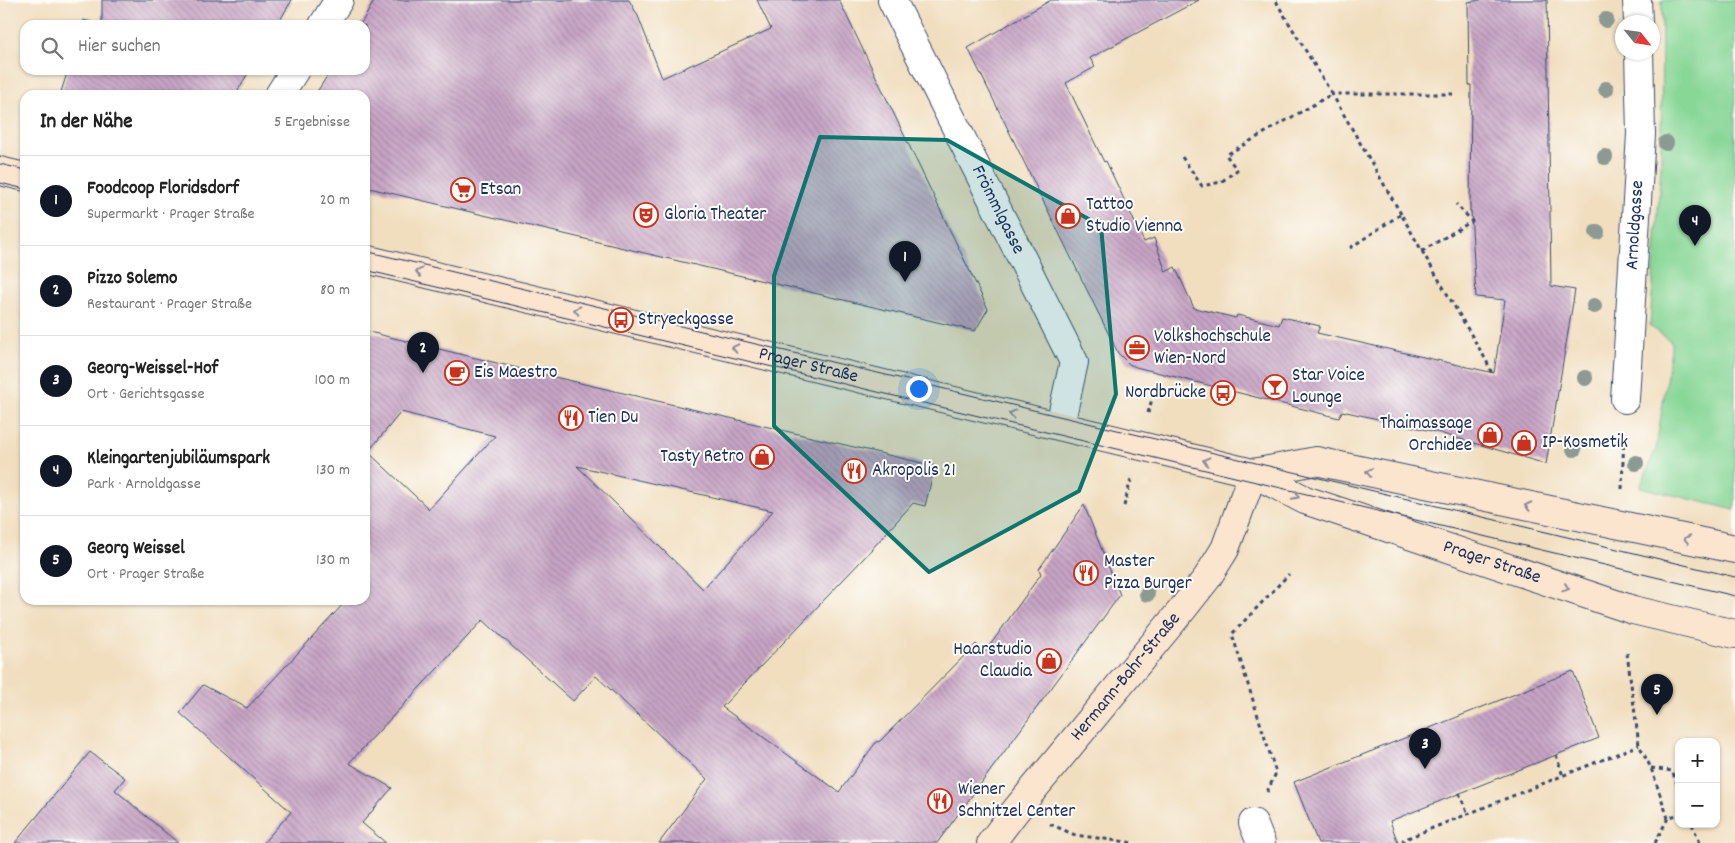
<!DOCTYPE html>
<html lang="de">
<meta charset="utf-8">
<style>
body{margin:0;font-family:Dekko,sans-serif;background:#f2f2f2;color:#222}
.controls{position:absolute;right:15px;bottom:15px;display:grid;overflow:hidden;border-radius:10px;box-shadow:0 1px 4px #0004}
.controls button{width:45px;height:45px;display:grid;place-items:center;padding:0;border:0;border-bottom:1px solid #e0e0e0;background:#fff;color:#222;font:25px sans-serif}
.compass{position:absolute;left:1615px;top:15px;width:45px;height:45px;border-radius:50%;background:#fff;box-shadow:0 1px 4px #0004;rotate:120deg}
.you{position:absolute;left:918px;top:388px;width:18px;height:18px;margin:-12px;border:4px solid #fff;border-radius:50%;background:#1a73e8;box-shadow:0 0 0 8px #1a73e833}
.badge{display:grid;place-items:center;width:32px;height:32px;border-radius:50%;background:#111827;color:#fff;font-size:16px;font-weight:700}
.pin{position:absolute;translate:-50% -41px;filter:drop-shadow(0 1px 2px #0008)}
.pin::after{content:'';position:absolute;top:26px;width:18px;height:15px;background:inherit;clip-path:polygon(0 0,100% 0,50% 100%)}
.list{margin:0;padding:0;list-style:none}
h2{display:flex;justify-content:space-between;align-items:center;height:65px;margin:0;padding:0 20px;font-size:21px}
h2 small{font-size:16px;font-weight:400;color:#767676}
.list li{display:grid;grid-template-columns:32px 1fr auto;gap:15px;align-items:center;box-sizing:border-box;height:90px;padding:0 20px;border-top:1px solid #e0e0e0}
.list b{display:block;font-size:19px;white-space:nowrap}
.list p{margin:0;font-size:16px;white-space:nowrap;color:#767676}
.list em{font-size:16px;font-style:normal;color:#767676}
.icon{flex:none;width:28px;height:28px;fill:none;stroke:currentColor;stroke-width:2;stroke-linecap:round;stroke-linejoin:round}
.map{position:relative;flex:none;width:1735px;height:843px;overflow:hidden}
.search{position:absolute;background:#fff;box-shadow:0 1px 4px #0004;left:20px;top:20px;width:350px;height:55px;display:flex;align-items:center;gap:12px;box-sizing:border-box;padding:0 18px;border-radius:15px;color:#767676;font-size:19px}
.panel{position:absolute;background:#fff;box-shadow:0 1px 4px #0004;left:20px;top:90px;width:350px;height:515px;border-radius:15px}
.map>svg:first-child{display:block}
.green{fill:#88d797;stroke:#52837a}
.building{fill:url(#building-back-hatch);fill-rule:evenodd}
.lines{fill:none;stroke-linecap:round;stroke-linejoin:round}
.minor-casing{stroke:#3b496d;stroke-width:30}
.secondary-casing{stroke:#3b496d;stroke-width:30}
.path{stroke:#3b496d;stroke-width:3;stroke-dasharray:4 4;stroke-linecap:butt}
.minor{stroke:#fff;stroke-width:28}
.secondary{stroke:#fbe5cf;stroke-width:28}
.tram{stroke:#1b2f5e;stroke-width:1}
.tree{fill:#8d9993}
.oneway{stroke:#8b8a96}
.marked{fill:#0f766e;fill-opacity:0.2;stroke:#0f766e;stroke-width:4;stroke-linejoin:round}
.labels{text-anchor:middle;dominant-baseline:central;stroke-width:4;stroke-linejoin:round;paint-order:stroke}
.poi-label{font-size:19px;fill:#1b2f5e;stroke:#fdfcf7;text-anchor:start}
.street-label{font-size:19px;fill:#1b2f5e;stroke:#fdfcf7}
</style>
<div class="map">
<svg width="1735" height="843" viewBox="0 0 1735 843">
<defs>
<pattern id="building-back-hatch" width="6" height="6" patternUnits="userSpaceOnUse" patternTransform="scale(1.25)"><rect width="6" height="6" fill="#c7a4c5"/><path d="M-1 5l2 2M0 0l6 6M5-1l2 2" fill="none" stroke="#a186a3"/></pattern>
</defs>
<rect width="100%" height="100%" fill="#fdfcf7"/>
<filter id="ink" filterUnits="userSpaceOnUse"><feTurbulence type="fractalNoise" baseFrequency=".02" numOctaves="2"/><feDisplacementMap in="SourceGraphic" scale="10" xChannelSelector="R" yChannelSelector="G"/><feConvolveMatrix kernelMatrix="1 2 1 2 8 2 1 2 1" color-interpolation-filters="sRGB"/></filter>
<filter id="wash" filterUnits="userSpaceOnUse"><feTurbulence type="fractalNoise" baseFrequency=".0096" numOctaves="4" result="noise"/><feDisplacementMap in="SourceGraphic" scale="20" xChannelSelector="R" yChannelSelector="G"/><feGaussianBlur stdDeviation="1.12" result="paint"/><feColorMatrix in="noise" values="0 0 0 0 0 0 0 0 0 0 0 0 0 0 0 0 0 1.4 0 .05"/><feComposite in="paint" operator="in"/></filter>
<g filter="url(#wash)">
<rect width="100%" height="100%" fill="#f1debf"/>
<polygon class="green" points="1662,0 1735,0 1735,510 1640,487 1656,449 1672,342 1650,326 1661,166"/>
<g id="blocks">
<g class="building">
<polygon points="102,0 292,0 277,25 82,25 84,20 102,25"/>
<polygon points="375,0 629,0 638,16 662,78 771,29 757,0 839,0 988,309 975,331 365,187 365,95 315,95 331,70 365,70 365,25 360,25"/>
<polygon points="1051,0 1199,0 1090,58 1095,67 1066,83 1104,162 1106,161 1144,242 1154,238 1166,272 1175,267 1194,308 1236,318 1237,315 1279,325 1282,317 1320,326 1317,333 1494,373 1505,300 1476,297 1471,211 1470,211 1471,85 1469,85 1468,2 1480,0 1547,0 1551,286 1575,290 1546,464 1436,432 1342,411 1339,418 1136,367 1129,364 1118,353 968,48"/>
<polygon points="68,70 250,70 235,95 60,95"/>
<path d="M 365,331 L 546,375 L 935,466 L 925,506 L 913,503 L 863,559 L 722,707 L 839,792 L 877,741 L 879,742 L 976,644 L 985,652 L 1041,574 L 1039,569 L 1084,505 L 1120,595 L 937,843 L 659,843 L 707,779 L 596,676 L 573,701 L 483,620 L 349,763 L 392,788 L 362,823 L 386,843 L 263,843 L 291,812 L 180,713 L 203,685 L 247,708 L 347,600 L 365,600 ZM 401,412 L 495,436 L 429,509 L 368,452 ZM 577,466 L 773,511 L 703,589 Z"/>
<polygon points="1573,671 1599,738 1390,821 1398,843 1318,843 1294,782"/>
<polygon points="90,752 125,778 115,790 178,843 15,843"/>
</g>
</g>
</g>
<g filter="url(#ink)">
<use href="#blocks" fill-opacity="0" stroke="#3b496d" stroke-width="1"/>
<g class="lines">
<defs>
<g id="minor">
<path id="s1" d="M 892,0 L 1074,362 L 1060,425"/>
<polyline points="1637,0 1638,22"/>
<polyline points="323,25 339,0"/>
<polyline points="279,95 295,70"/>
<path id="s2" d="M 1625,399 L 1641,134 L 1639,52"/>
<polyline points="1253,823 1261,843"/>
</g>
<g id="secondary">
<polyline points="0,171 25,177"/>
<path id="s3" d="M 365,259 L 1253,473 L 1305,500 L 1633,610 L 1735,634"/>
<polyline points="1253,473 1316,461 1735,549"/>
<path id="s4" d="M 991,843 L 1016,810 L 1181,611 L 1207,578 L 1225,549 L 1253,473"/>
</g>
</defs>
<use href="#minor" class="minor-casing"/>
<use href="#secondary" class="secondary-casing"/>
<g class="path">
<polyline points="1182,157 1202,186 1221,182 1237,170 1226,155 1332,94 1278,5 1276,0"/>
<polyline points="1401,214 1332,94 1453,94"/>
<polyline points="1350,248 1401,214 1422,251 1472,221 1456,204"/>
<polyline points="1422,251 1486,360 1493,376"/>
<polyline points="1148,413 1157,382"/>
<polyline points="1622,489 1624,433"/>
<polyline points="1124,506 1131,479"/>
<polyline points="1627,653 1639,745 1651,768 1668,818"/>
<polyline points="1556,755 1563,776"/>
<polyline points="1651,768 1672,771 1679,789"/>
<polyline points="1267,792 1276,773 1232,634 1289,574"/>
<polyline points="1459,793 1468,814"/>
<polyline points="1050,824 1075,835 1134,843"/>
<polyline points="1692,824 1700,843"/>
<polyline points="1404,843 1403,840 1639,745"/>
<polyline points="1655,843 1668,818 1679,814"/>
</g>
<use href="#minor" class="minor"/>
<use href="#secondary" class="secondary"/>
<g class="tram">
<polyline points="0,164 25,170"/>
<polyline points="0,183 25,189"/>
<polyline points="365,251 1735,577"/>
<polyline points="365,270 1735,596"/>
</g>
</g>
<g class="tree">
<circle cx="1606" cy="20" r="8"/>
<circle cx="1606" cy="89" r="8"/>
<circle cx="1666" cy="143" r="8"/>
<circle cx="1605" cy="157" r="8"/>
<circle cx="1597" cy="232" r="8"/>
<circle cx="1594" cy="306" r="8"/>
<circle cx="1585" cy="378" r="8"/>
<circle cx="1574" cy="449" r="8"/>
<circle cx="1636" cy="463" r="8"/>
<circle cx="1147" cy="594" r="8"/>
</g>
<defs><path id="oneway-chevron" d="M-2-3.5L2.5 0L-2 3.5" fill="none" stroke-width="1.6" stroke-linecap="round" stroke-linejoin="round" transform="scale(1.25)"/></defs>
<g class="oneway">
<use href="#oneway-chevron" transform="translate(419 272) rotate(-167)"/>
<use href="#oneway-chevron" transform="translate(577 310) rotate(-167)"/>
<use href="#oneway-chevron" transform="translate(735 348) rotate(-167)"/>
<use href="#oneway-chevron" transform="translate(1012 414) rotate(-167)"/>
<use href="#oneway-chevron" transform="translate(1206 461) rotate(-166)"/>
<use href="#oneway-chevron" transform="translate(1369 472) rotate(-168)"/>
<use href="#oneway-chevron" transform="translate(1296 496) rotate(28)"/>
<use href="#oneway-chevron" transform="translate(1528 506) rotate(-168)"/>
<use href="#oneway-chevron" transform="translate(1687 539) rotate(-168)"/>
<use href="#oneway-chevron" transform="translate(1566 588) rotate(18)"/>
</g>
</g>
<path class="marked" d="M 820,137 L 947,140 L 1101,226 L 1116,394 L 1079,491 L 929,572 L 774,426 L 774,276 Z"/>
<defs>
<symbol id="supermarket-ring" viewBox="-11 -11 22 22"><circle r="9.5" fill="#fdfcf7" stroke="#c8321e" stroke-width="1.5"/><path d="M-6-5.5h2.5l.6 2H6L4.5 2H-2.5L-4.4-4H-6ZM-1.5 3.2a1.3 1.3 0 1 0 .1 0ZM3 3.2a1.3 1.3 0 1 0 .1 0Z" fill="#c8321e"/></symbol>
<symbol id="theatre-ring" viewBox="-11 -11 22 22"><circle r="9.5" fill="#fdfcf7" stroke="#c8321e" stroke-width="1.5"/><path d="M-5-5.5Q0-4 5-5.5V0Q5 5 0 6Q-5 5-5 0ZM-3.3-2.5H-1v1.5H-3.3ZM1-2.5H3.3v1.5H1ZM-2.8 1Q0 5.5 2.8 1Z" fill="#c8321e"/></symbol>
<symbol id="shop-ring" viewBox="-11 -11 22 22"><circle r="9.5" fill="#fdfcf7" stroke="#c8321e" stroke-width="1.5"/><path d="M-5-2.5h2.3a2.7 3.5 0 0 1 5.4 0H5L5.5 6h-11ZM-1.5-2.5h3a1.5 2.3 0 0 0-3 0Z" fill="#c8321e"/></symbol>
<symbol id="bus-ring" viewBox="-11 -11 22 22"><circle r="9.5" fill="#fdfcf7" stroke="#c8321e" stroke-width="1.5"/><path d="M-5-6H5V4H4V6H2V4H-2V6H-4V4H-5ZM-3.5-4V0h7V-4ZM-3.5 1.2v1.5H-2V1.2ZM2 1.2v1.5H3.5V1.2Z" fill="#c8321e"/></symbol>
<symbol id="office-ring" viewBox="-11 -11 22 22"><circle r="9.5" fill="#fdfcf7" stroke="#c8321e" stroke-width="1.5"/><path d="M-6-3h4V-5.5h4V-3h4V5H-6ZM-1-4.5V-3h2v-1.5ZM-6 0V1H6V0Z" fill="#c8321e"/></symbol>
<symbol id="cafe-ring" viewBox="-11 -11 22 22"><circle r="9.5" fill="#fdfcf7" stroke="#c8321e" stroke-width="1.5"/><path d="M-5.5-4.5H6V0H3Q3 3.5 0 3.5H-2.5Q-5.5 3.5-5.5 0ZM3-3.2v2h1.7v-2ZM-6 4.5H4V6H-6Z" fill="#c8321e"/></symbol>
<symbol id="bar-ring" viewBox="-11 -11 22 22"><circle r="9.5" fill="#fdfcf7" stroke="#c8321e" stroke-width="1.5"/><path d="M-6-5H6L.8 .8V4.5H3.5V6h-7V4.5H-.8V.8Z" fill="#c8321e"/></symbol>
<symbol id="restaurant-ring" viewBox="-11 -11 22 22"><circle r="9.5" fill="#fdfcf7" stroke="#c8321e" stroke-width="1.5"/><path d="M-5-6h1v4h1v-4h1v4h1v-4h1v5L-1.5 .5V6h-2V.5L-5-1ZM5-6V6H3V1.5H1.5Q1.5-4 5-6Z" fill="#c8321e"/></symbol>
</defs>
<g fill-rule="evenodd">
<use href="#supermarket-ring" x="449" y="176" width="28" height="28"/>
<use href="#theatre-ring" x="632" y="201" width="28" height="28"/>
<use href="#shop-ring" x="1054" y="202" width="28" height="28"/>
<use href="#bus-ring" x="607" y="306" width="28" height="28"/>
<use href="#office-ring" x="1123" y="334" width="28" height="28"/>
<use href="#cafe-ring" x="443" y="359" width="28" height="28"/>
<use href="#bar-ring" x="1261" y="373" width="28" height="28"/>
<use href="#bus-ring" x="1209" y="379" width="28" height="28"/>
<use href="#restaurant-ring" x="557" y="404" width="28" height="28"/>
<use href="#shop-ring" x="1476" y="421" width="28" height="28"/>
<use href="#shop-ring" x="1510" y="429" width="28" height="28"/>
<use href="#shop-ring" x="748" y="443" width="28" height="28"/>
<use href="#restaurant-ring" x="840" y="457" width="28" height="28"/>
<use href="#restaurant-ring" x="1072" y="559" width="28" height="28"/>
<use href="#shop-ring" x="1035" y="647" width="28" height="28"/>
<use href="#restaurant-ring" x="926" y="787" width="28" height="28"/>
</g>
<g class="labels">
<g class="poi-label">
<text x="480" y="190">Etsan</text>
<text x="1086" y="205">Tattoo<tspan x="1086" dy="22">Studio Vienna</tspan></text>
<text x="664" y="215">Gloria Theater</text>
<text x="638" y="320">Stryeckgasse</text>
<text x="1154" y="337">Volkshochschule<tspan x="1154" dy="22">Wien-Nord</tspan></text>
<text x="474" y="373">Eis Maestro</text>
<text x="1292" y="376">Star Voice<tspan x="1292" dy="22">Lounge</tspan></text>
<text x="1206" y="393" text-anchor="end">Nordbrücke</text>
<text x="588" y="418">Tien Du</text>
<text x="1472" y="424" text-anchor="end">Thaimassage<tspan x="1472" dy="22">Orchidee</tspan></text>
<text x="1542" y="443">IP-Kosmetik</text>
<text x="744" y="457" text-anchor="end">Tasty Retro</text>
<text x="872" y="471">Akropolis 21</text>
<text x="1104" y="562">Master<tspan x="1104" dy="22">Pizza Burger</tspan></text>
<text x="1032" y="650" text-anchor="end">Haarstudio<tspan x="1032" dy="22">Claudia</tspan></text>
<text x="958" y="790">Wiener<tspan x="958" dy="22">Schnitzel Center</tspan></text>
</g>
<g class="street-label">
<text stroke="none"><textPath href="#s1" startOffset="235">Frömmlgasse</textPath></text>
<text stroke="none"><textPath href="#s2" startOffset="174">Arnoldgasse</textPath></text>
<text stroke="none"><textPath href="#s3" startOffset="456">Prager Straße</textPath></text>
<text stroke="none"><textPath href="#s3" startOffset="1169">Prager Straße</textPath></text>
<text stroke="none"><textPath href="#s4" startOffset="214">Hermann-Bahr-Straße</textPath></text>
</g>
</g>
</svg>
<div class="controls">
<button>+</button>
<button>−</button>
</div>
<svg class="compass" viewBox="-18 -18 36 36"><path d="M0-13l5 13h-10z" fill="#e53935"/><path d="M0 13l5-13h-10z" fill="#767676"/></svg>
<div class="you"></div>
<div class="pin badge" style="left:905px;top:282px">1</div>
<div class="pin badge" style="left:423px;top:373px">2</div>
<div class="pin badge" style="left:1425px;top:769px">3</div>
<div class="pin badge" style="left:1695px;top:246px">4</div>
<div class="pin badge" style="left:1657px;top:715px">5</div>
<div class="search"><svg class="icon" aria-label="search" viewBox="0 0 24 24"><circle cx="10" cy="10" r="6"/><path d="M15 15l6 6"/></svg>Hier suchen</div>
<section class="panel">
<h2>In der Nähe<small>5 Ergebnisse</small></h2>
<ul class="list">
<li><span class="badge">1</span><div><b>Foodcoop Floridsdorf</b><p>Supermarkt · Prager Straße</p></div><em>20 m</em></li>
<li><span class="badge">2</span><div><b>Pizzo Solemo</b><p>Restaurant · Prager Straße</p></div><em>80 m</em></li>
<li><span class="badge">3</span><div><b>Georg-Weissel-Hof</b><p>Ort · Gerichtsgasse</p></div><em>100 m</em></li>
<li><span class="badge">4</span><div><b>Kleingartenjubiläumspark</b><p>Park · Arnoldgasse</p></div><em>130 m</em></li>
<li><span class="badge">5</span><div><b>Georg Weissel</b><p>Ort · Prager Straße</p></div><em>130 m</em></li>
</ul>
</section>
</div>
